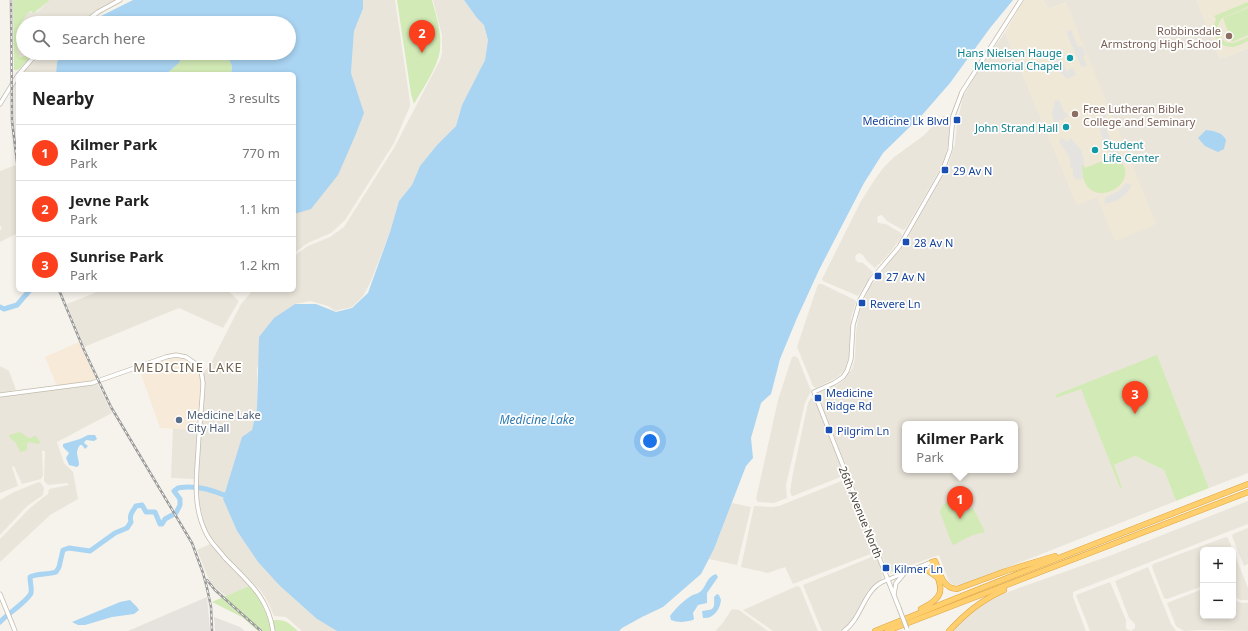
<!DOCTYPE html>
<meta charset="utf-8">
<style>
body{margin:0;font-family:"Noto Sans",sans-serif;background:#f2f2f2;color:#222}
.controls{position:absolute;right:12px;bottom:12px;display:grid;overflow:hidden;border-radius:6px;box-shadow:0 2px 6px #0003}
.controls button{width:36px;height:36px;display:grid;place-items:center;padding:0;border:0;border-bottom:1px solid #e0e0e0;background:#fff;color:#222;font:20px sans-serif}
.you{position:absolute;left:650px;top:441px;width:14px;height:14px;margin:-10px;border:3px solid #fff;border-radius:50%;background:#1a73e8;box-shadow:0 0 0 6px #1a73e833}
.badge{display:grid;place-items:center;width:26px;height:26px;border-radius:50%;background:#fc3f1d;color:#fff;font-size:13px;font-weight:700}
.pin{position:absolute;translate:-50% -33px;filter:drop-shadow(0 1px 2px #0008)}
.pin::after{content:'';position:absolute;top:21px;width:14px;height:12px;background:inherit;clip-path:polygon(0 0,100% 0,50% 100%)}
.popup{position:absolute;left:902px;top:421px;width:116px;height:52px;box-sizing:border-box;display:grid;place-content:center;border-radius:6px;background:#fff;filter:drop-shadow(0 1px 3px #0005);font-size:13px;white-space:nowrap;color:#767676}
.popup b{font-size:15px;color:#222}
.popup::after{content:'';position:absolute;left:50%;top:100%;margin-left:-8px;border:8px solid transparent;border-top-color:#fff}
.list{margin:0;padding:0;list-style:none}
h2{display:flex;justify-content:space-between;align-items:center;height:52px;margin:0;padding:0 16px;font-size:17px}
h2 small{font-size:13px;font-weight:400;color:#767676}
.list li{display:grid;grid-template-columns:26px 1fr auto;gap:12px;align-items:center;box-sizing:border-box;height:56px;padding:0 16px;border-top:1px solid #e0e0e0}
.list b{display:block;font-size:15px;white-space:nowrap}
.list p{margin:0;font-size:13px;white-space:nowrap;color:#767676}
.list em{font-size:13px;font-style:normal;color:#767676}
.icon{flex:none;width:22px;height:22px;fill:none;stroke:currentColor;stroke-width:2;stroke-linecap:round;stroke-linejoin:round}
.map{position:relative;flex:none;width:1248px;height:631px;overflow:hidden}
.search{position:absolute;background:#fff;box-shadow:0 2px 6px #0003;left:16px;top:16px;width:280px;height:44px;display:flex;align-items:center;gap:10px;box-sizing:border-box;padding:0 14px;border-radius:22px;color:#767676;font-size:15px}
.panel{position:absolute;background:#fff;box-shadow:0 2px 6px #0003;left:16px;top:72px;width:280px;height:220px;border-radius:6px}
.map>svg:first-child{display:block}
.residential{fill:#eae5da;fill-rule:evenodd}
.commercial{fill:#f7ead8}
.industrial{fill:#e6e2dd}
.education{fill:#efe8d6}
.green{fill:#d2eab5}
.parking{fill:#e5e3e0}
.water{fill:#a9d4f2}
.lines{fill:none;stroke-linecap:round;stroke-linejoin:round}
.river{stroke:#a9d4f2;stroke-width:5}
.tertiary-casing{stroke:#c2bbae;stroke-width:5}
.motorway-casing{stroke:#e0a43c;stroke-width:6}
.tertiary{stroke:#fff;stroke-width:3.5}
.motorway{stroke:#ffcf6e;stroke-width:5}
.rail-casing{stroke:#9a9a9a;stroke-width:2.5}
.rail{stroke:#fff;stroke-width:1;stroke-dasharray:3;stroke-linecap:butt}
.tertiary-bridge-casing{stroke:#c2bbae;stroke-width:5;stroke-linecap:butt}
.tertiary-bridge{stroke:#fff;stroke-width:3.5}
.education-dot{fill:#8d6e63;stroke:#fff;stroke-width:1.5}
.culture-dot{fill:#0f9aa8;stroke:#fff;stroke-width:1.5}
.transit-dot{fill:#1a4fb4;stroke:#fff;stroke-width:1.5}
.service-dot{fill:#5c6f8a;stroke:#fff;stroke-width:1.5}
.labels{text-anchor:middle;dominant-baseline:central;stroke-width:3.5;stroke-linejoin:round;paint-order:stroke}
.education-label{font-size:11px;fill:#785e54;stroke:#fff;text-anchor:end}
.culture-label{font-size:11px;fill:#0d838f;stroke:#fff;text-anchor:end}
.transit-label{font-size:11px;fill:#164399;stroke:#fff;text-anchor:start}
.service-label{font-size:11px;fill:#4e5e75;stroke:#fff;text-anchor:start}
.street-label{font-size:11px;fill:#4b4439;stroke:#fff}
.water-label{font-size:12px;font-style:italic;fill:#2e7ab2;stroke:#fff}
.quarter-label{font-size:13px;letter-spacing:1px;fill:#6e6250;stroke:#fff}
</style>
<div class="map">
<svg width="1248" height="631" viewBox="0 0 1248 631">
<rect width="100%" height="100%" fill="#f6f3ec"/>
<g class="residential">
<polygon points="50,0 116,0 101,8 81,23 23,23 23,53 39,53 28,60 29,56 24,55 20,57 18,55 17,50 18,40 24,17 28,12 37,12"/>
<polygon points="363,0 395,0 410,102 410,106 394,143 345,220 331,233 308,243 294,253 294,214 311,208 363,113 351,73 354,31 363,10"/>
<polygon points="433,0 464,0 477,18 484,25 488,40 485,60 462,105 456,126 437,145 420,166 412,185 399,201 390,232 371,281 363,296 352,307 335,311 328,306 310,301 295,304 257,368 257,408 252,430 231,475 223,499 237,531 258,562 280,586 317,619 337,631 302,631 286,617 274,616 268,602 261,591 224,555 207,533 198,498 197,486 201,421 204,390 204,372 210,365 241,304 253,290 294,290 294,256 308,246 330,237 344,227 394,148 440,60 442,53 442,35"/>
<path d="M 1043,0 L 1197,0 L 1220,59 L 1248,48 L 1248,473 L 1209,488 L 1157,356 L 1055,395 L 1056,398 L 1081,388 L 1120,488 L 1122,487 L 1114,465 L 1135,456 L 1164,470 L 1176,501 L 963,585 L 954,585 L 949,582 L 939,555 L 889,573 L 818,396 L 819,393 L 837,385 L 845,379 L 852,369 L 855,359 L 856,332 L 859,313 L 869,288 L 904,244 L 947,169 L 955,144 L 957,123 L 963,97 L 975,75 L 1005,32 L 1077,204 L 1097,197 L 1066,2 L 1048,9 ZM 905,424 L 1015,424 L 1015,470 L 905,470 Z"/>
<polygon points="48,53 64,53 57,62 56,74 22,74 30,64"/>
<polygon points="943,116 948,117 950,119 949,139 945,158 939,171 906,228 903,230 887,221 882,215 878,216 877,218 878,223 886,224 901,233 902,236 894,247 887,256 875,268 866,260 863,255 859,253 856,255 855,258 857,262 863,263 873,272 858,296 823,281 822,279 860,203 875,179 884,167 893,158 923,136"/>
<polygon points="16,165 18,178 18,233 0,242 0,230 2,229 0,225 0,171"/>
<polygon points="818,284 822,284 855,300 856,302 851,318 849,356 845,369 838,377 816,388 813,386 797,347"/>
<polygon points="102,290 227,290 239,301 223,328 179,308 84,347 67,304"/>
<polygon points="794,356 798,358 811,391 805,403 786,485 787,498 774,503 758,502 756,499 778,400 792,357"/>
<polygon points="0,366 9,371 16,390 0,393"/>
<polygon points="97,383 112,413 57,442 64,463 73,472 78,499 50,515 0,562 0,539 30,508 44,497 48,494 49,489 69,485 67,483 48,485 44,481 45,451 42,451 43,475 41,479 22,484 14,466 12,467 18,486 0,493 0,397 82,386"/>
<polygon points="811,398 815,399 844,474 843,476 793,496 791,495 790,491 793,473 808,403"/>
<polygon points="173,428 197,430 194,479 171,478"/>
<polygon points="844,480 846,480 874,550 873,553 793,584 785,567 768,573 741,567 754,506 772,507 779,506"/>
<polygon points="39,482 41,483 44,488 43,495 27,506 0,535 0,500 14,492"/>
<polygon points="1248,501 1248,524 1073,592 1073,597 1086,631 952,631 972,612 991,598 1112,555"/>
<polygon points="732,503 751,507 737,565 709,559 714,549"/>
<polygon points="1248,528 1248,564 1244,566 1232,536 1233,534"/>
<polygon points="1226,537 1228,538 1248,588 1248,600 1241,600 1233,596 1233,550 1203,550 1203,586 1167,599 1164,598 1152,567 1153,564"/>
<polygon points="210,544 233,567 249,586 226,596 217,589 211,583 207,575 197,550"/>
<polygon points="874,556 877,557 883,577 882,579 875,584 867,592 854,618 841,631 822,631 803,585"/>
<polygon points="1148,567 1171,624 1176,631 1090,631 1076,595 1110,582 1126,620 1126,629 1131,631 1135,628 1135,624 1129,618 1115,581"/>
<polygon points="797,586 800,587 818,631 773,631 743,610"/>
<polygon points="1200,590 1203,590 1203,616 1233,616 1233,600 1242,603 1248,603 1248,631 1202,630 1184,631 1176,626 1167,603"/>
<polygon points="732,609 739,610 768,631 716,631 717,629 722,624"/>
</g>
<g class="commercial">
<polygon points="79,342 96,380 87,383 57,386 45,357"/>
<polygon points="176,358 191,361 196,365 200,372 201,382 197,430 160,428 139,368 153,363"/>
</g>
<g class="industrial">
<polygon points="207,597 210,631 128,631"/>
<polygon points="214,617 240,627 245,631 215,631"/>
</g>
<g class="education">
<polygon points="1024,0 1043,0 1048,9 1066,2 1156,224 1115,241 1097,197 1077,205 1005,32"/>
<polygon points="1197,0 1248,0 1248,48 1220,59"/>
</g>
<g class="green">
<path d="M 13,0 L 50,0 L 34,13 L 31,11 C 21,15 13,48 20,57 L 28,55 L 29,56 L 28,60 L 18,70 L 14,70 Z"/>
<path d="M 397,0 L 432,0 C 436,15 442,33 440,49 C 439,65 422,90 414,104 L 411,94 Z"/>
<path d="M 1248,2 L 1248,7 L 1222,18 C 1214,27 1218,44 1233,43 C 1238,42 1243,39 1248,37 L 1248,41 C 1243,43 1238,46 1233,47 C 1217,48 1211,32 1216,19 L 1214,16 Z"/>
<polygon points="1248,8 1248,35 1232,42 1223,18"/>
<polygon points="184,53 226,53 232,66 231,74 166,74 179,63"/>
<path d="M 1112,157 L 1120,164 L 1122,163 C 1140,187 1082,215 1082,166 L 1084,165 L 1085,168 Z"/>
<polygon points="1157,355 1209,488 1176,501 1164,470 1135,456 1114,465 1122,487 1120,488 1081,389 1056,398 1055,395"/>
<polygon points="20,432 29,438 36,436 40,442 39,444 29,442 27,444 27,450 20,452 16,443 9,437 9,435"/>
<path d="M 953,497 L 963,513 L 973,508 L 985,532 C 971,535 966,538 954,545 L 952,544 L 940,512 L 942,506 Z"/>
<path d="M 249,586 L 261,601 L 269,621 C 284,618 287,621 298,631 L 258,631 L 242,617 L 212,602 Z"/>
</g>
<g class="parking">
<polygon points="1071,30 1078,47 1082,46 1086,55 1083,56 1087,66 1084,67 1081,66 1066,32"/>
<polygon points="1061,57 1066,71 1073,68 1076,75 1067,79 1057,69 1053,60"/>
<polygon points="1056,100 1057,101 1059,100 1064,112 1061,113 1066,112 1068,117 1064,118 1064,120 1062,121 1060,119 1057,126 1053,120 1054,118 1052,117 1053,106 1055,106 1054,103"/>
<polygon points="1101,113 1106,113 1107,131 1113,145 1124,158 1122,159 1124,161 1120,165 1107,149 1100,132"/>
<polygon points="1060,137 1067,142 1071,138 1081,150 1084,160 1084,165 1082,166 1083,179 1076,179 1073,176 1073,168 1071,169 1070,160 1069,156 1060,143"/>
<polygon points="1126,183 1128,184 1132,185 1127,193 1118,200 1106,204 1104,202 1106,197 1119,191"/>
</g>
<g class="water">
<polygon points="133,0 363,0 363,9 354,31 351,73 364,113 355,136 338,175 311,209 294,214 294,74 231,74 232,66 226,53 289,53 289,23 93,23 99,17"/>
<polygon points="464,0 1013,0 990,28 950,83 923,114 883,153 864,183 819,270 797,318 780,359 771,394 761,403 751,438 753,458 746,466 714,549 701,574 663,607 642,617 622,628 619,631 337,631 317,619 280,586 258,562 237,531 223,499 242,437 252,430 257,408 259,337 274,318 295,304 316,304 336,312 352,308 368,293 390,232 399,201 412,185 420,166 437,145 456,126 462,105 485,60 488,40 484,25 477,18"/>
<polygon points="64,53 184,53 179,63 166,74 56,74 57,62"/>
<path d="M 1206,130 C 1214,131 1222,132 1226,140 L 1224,149 L 1218,152 L 1205,146 L 1198,138 Z"/>
<path d="M 88,435 L 95,435 L 97,439 L 94,441 L 86,440 L 84,443 L 88,446 L 85,449 L 82,445 L 80,445 C 74,453 79,457 79,465 L 77,467 L 69,465 L 66,458 L 69,453 L 63,447 L 63,444 L 80,439 Z"/>
<path d="M 716,574 L 718,577 L 707,593 L 707,603 L 698,605 L 693,613 L 694,619 L 693,620 C 686,622 678,623 671,620 L 670,616 C 675,609 683,601 691,596 C 694,594 699,594 702,590 C 707,584 707,577 716,574 Z"/>
<path d="M 717,594 L 719,595 L 721,600 C 720,609 714,619 703,618 L 702,611 C 713,609 715,611 714,597 Z"/>
<polygon points="130,600 137,607 139,610 134,614 112,617 85,625 78,625 72,622 120,602"/>
</g>
<g class="lines">
<g class="river">
<polyline points="0,307 4,309 17,305 30,290"/>
<path d="M 0,622 C 6,615 29,600 31,593 C 32,588 30,583 30,577 C 38,573 47,575 56,572 L 59,567 L 63,550 L 69,548 L 90,551 L 115,533 L 127,528 L 131,522 C 129,515 132,512 136,506 L 142,505 L 146,512 L 155,512 L 160,524 L 162,524 L 165,519 L 176,513 L 180,505 L 180,499 L 174,491 L 178,488 C 193,485 210,489 224,495 L 230,494"/>
</g>
<defs>
<g id="tertiary">
<polyline points="84,23 98,12 120,0"/>
<polyline points="19,74 32,59 42,53"/>
<polyline points="0,104 18,75"/>
<path d="M 0,395 L 92,383 L 166,357 L 176,355 L 186,357 L 196,364 L 201,370 L 203,383 C 202,406 199,429 198,452 C 196,480 193,507 206,533 C 210,542 218,549 224,557 C 247,581 268,596 273,631"/>
<polyline points="0,594 15,631"/>
<polyline points="894,594 896,583 903,575"/>
<polyline points="899,608 814,392 834,383 843,377 847,371 851,359 853,325 860,300 871,280 899,247 942,172 950,150 953,116 962,92 1021,0"/>
<path d="M 844,631 C 862,618 863,592 882,582 L 934,561"/>
</g>
<g id="motorway">
<path d="M 935,561 C 940,573 942,588 957,589 L 1006,571 L 1055,556"/>
<polyline points="912,570 927,570 937,577"/>
<path d="M 921,609 C 949,595 941,587 932,562"/>
<polyline points="875,631 974,591 1248,484"/>
<polyline points="887,631 1248,492"/>
<path d="M 949,631 C 966,613 980,601 1004,590"/>
</g>
</defs>
<use href="#tertiary" class="tertiary-casing"/>
<use href="#motorway" class="motorway-casing"/>
<use href="#tertiary" class="tertiary"/>
<use href="#motorway" class="motorway"/>
<defs>
<g id="rail">
<polyline points="11,0 12,121 18,170"/>
<polyline points="59,290 84,350 111,407 192,543 203,573 207,588 211,607 212,631"/>
<polyline points="207,580 215,590 261,631"/>
</g>
</defs>
<use href="#rail" class="rail-casing"/>
<use href="#rail" class="rail"/>
<defs>
<polyline id="tertiary-bridge" points="899,608 907,629"/>
</defs>
<use href="#tertiary-bridge" class="tertiary-bridge-casing"/>
<use href="#tertiary-bridge" class="tertiary-bridge"/>
</g>
<g class="education-dot">
<circle cx="1229" cy="36" r="4"/>
<circle cx="1075" cy="114" r="4"/>
</g>
<g class="culture-dot">
<circle cx="1070" cy="58" r="4"/>
<circle cx="1066" cy="127" r="4"/>
<circle cx="1095" cy="150" r="4"/>
</g>
<g class="transit-dot">
<rect x="953" y="116" width="8" height="8" rx="2"/>
<rect x="941" y="166" width="8" height="8" rx="2"/>
<rect x="902" y="238" width="8" height="8" rx="2"/>
<rect x="874" y="272" width="8" height="8" rx="2"/>
<rect x="858" y="299" width="8" height="8" rx="2"/>
<rect x="814" y="394" width="8" height="8" rx="2"/>
<rect x="825" y="426" width="8" height="8" rx="2"/>
<rect x="882" y="564" width="8" height="8" rx="2"/>
</g>
<circle class="service-dot" cx="179" cy="420" r="4"/>
<g class="labels">
<g class="education-label">
<text x="1221" y="30">Robbinsdale<tspan x="1221" dy="13">Armstrong High School</tspan></text>
<text x="1083" y="108" text-anchor="start">Free Lutheran Bible<tspan x="1083" dy="13">College and Seminary</tspan></text>
</g>
<g class="culture-label">
<text x="1062" y="52">Hans Nielsen Hauge<tspan x="1062" dy="13">Memorial Chapel</tspan></text>
<text x="1058" y="127">John Strand Hall</text>
<text x="1103" y="144" text-anchor="start">Student<tspan x="1103" dy="13">Life Center</tspan></text>
</g>
<g class="transit-label">
<text x="949" y="120" text-anchor="end">Medicine Lk Blvd</text>
<text x="953" y="170">29 Av N</text>
<text x="914" y="242">28 Av N</text>
<text x="886" y="276">27 Av N</text>
<text x="870" y="303">Revere Ln</text>
<text x="826" y="392">Medicine<tspan x="826" dy="13">Ridge Rd</tspan></text>
<text x="837" y="430">Pilgrim Ln</text>
<text x="894" y="568">Kilmer Ln</text>
</g>
<g class="service-label">
<text x="187" y="414">Medicine Lake<tspan x="187" dy="13">City Hall</tspan></text>
</g>
<g class="street-label">
<text transform="translate(861 512) rotate(68)">26th Avenue North</text>
</g>
<g class="water-label">
<text x="537" y="419">Medicine Lake</text>
</g>
<g class="quarter-label">
<text x="188" y="367">MEDICINE LAKE</text>
</g>
</g>
</svg>
<div class="controls">
<button>+</button>
<button>−</button>
</div>
<div class="you"></div>
<div class="pin badge" style="left:960px;top:519px">1</div>
<div class="popup"><b>Kilmer Park</b>Park</div>
<div class="pin badge" style="left:422px;top:53px">2</div>
<div class="pin badge" style="left:1135px;top:414px">3</div>
<div class="search"><svg class="icon" aria-label="search" viewBox="0 0 24 24"><circle cx="10" cy="10" r="6"/><path d="M15 15l6 6"/></svg>Search here</div>
<section class="panel">
<h2>Nearby<small>3 results</small></h2>
<ul class="list">
<li><span class="badge">1</span><div><b>Kilmer Park</b><p>Park</p></div><em>770 m</em></li>
<li><span class="badge">2</span><div><b>Jevne Park</b><p>Park</p></div><em>1.1 km</em></li>
<li><span class="badge">3</span><div><b>Sunrise Park</b><p>Park</p></div><em>1.2 km</em></li>
</ul>
</section>
</div>
